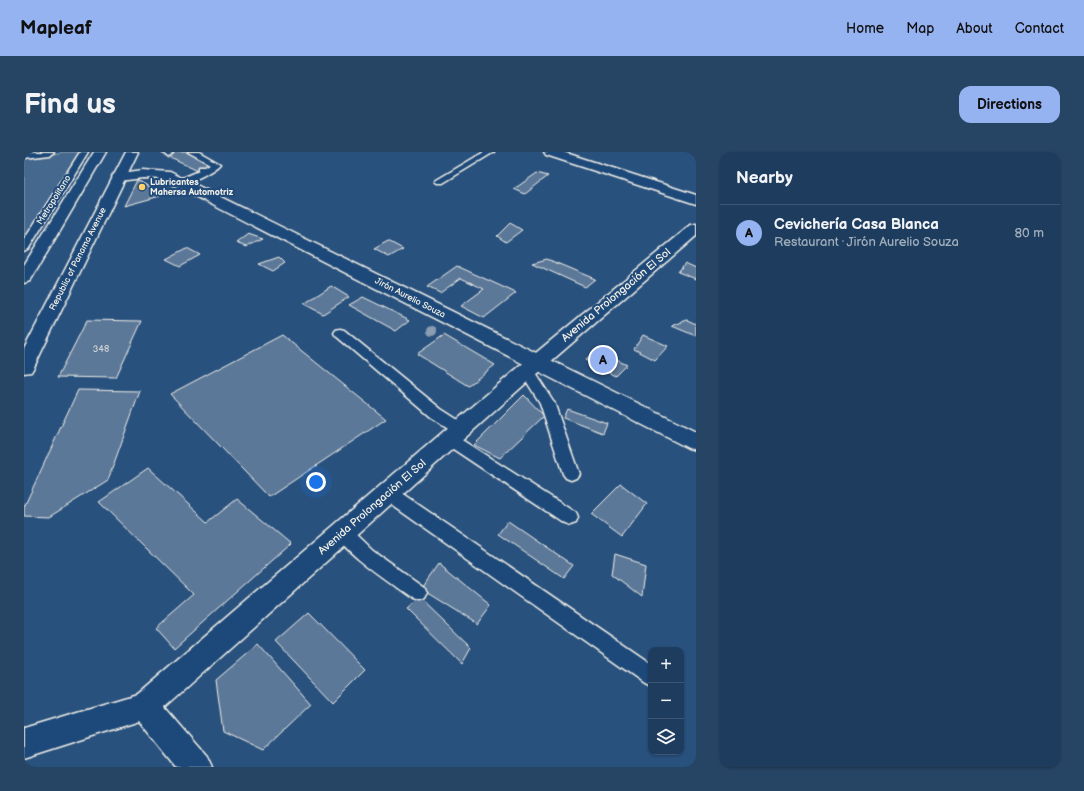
<!DOCTYPE html>
<meta charset="utf-8">
<style>
body{margin:0;font-family:"Balsamiq Sans",sans-serif;background:#264464;color:#f1f3f6}
.controls{position:absolute;right:12px;bottom:12px;display:grid;overflow:hidden;border-radius:8px;box-shadow:0 1px 3px #0004}
.controls button{width:36px;height:36px;display:grid;place-items:center;padding:0;border:0;border-bottom:1px solid #3c5673;background:#1e3d5e;color:#f1f3f6;font:20px sans-serif}
.you{position:absolute;left:292px;top:330px;width:14px;height:14px;margin:-10px;border:3px solid #fff;border-radius:50%;background:#1a73e8;box-shadow:0 0 0 6px #1a73e833}
.badge{display:grid;place-items:center;width:26px;height:26px;border-radius:50%;background:#95b2f1;color:#111;font-size:13px;font-weight:700}
.pin{position:absolute;translate:-50% -50%;border:2px solid #fff;box-shadow:0 1px 4px #0006}
.list{margin:0;padding:0;list-style:none}
h2{display:flex;justify-content:space-between;align-items:center;height:52px;margin:0;padding:0 16px;font-size:17px}
h2 small{font-size:13px;font-weight:400;color:#a1aebc}
.list li{display:grid;grid-template-columns:26px 1fr auto;gap:12px;align-items:center;box-sizing:border-box;height:56px;padding:0 16px;border-top:1px solid #3c5673}
.list b{display:block;font-size:15px;white-space:nowrap}
.list p{margin:0;font-size:13px;white-space:nowrap;color:#a1aebc}
.list em{font-size:13px;font-style:normal;color:#a1aebc}
.icon{flex:none;width:22px;height:22px;fill:none;stroke:currentColor;stroke-width:2;stroke-linecap:round;stroke-linejoin:round}
.map{position:relative;flex:none;width:672px;height:615px;overflow:hidden;border-radius:12px}
header{display:flex;align-items:center;gap:24px;box-sizing:border-box;height:56px;padding:0 20px;background:#95b2f1;color:#111}
header strong{font-size:19px}
nav{display:flex;gap:22px;margin-inline-start:auto;font-size:14px}
.intro{display:flex;align-items:center;justify-content:space-between;box-sizing:border-box;height:96px;padding:0 24px}
h1{margin:0;font-size:28px}
.button{padding:10px 18px;border-radius:12px;background:#95b2f1;color:#111;font-size:14px;font-weight:700}
main{display:flex;gap:24px;padding:0 24px}
aside{flex:1;background:#1e3d5e;border-radius:12px;box-shadow:0 1px 3px #0004}
.map>svg:first-child{display:block}
.green{fill:#45688e;stroke:#9cacbb}
.building{fill:#5b7899;stroke:#f4f1e8}
.lines{fill:none;stroke-linecap:round;stroke-linejoin:round}
.service-casing{stroke:#f4f1e8;stroke-width:3}
.minor-casing{stroke:#f4f1e8;stroke-width:3}
.tertiary-casing{stroke:#f4f1e8;stroke-width:3}
.primary-casing{stroke:#f4f1e8;stroke-width:3}
.service{fill:#1f4a7a;fill-rule:evenodd}
.minor{fill:#1f4a7a;fill-rule:evenodd}
.tertiary{fill:#1f4a7a;fill-rule:evenodd}
.primary{fill:#1f4a7a;fill-rule:evenodd}
.tree{fill:#8a9db1}
.poi-dot{fill:#ffd166;stroke:#1f4a7a;stroke-width:1.5}
.labels{text-anchor:middle;dominant-baseline:central;stroke-width:4;stroke-linejoin:round;paint-order:stroke}
.far-poi-label{font-size:9px;font-weight:bold;fill:#f4f1e8;stroke:#1f4a7a;text-anchor:start}
.far-street-label{font-size:9px;fill:#f4f1e8;stroke:#1f4a7a}
.number-label{font-size:9px;fill:#ced3d4}
.street-label{font-size:11px;fill:#f4f1e8;stroke:#1f4a7a}
</style>
<header>
<strong>Mapleaf</strong>
<nav><a>Home</a><a>Map</a><a>About</a><a>Contact</a></nav>
</header>
<div class="intro"><h1>Find us</h1><a class="button">Directions</a></div>
<main>
<div class="map">
<svg width="672" height="615" viewBox="0 0 672 615">
<rect width="100%" height="100%" fill="#28517e"/>
<filter id="ink" filterUnits="userSpaceOnUse"><feTurbulence type="fractalNoise" baseFrequency=".025" numOctaves="2"/><feDisplacementMap in="SourceGraphic" scale="8" xChannelSelector="R" yChannelSelector="G"/><feConvolveMatrix kernelMatrix="1 2 1 2 8 2 1 2 1" color-interpolation-filters="sRGB"/></filter>
<g filter="url(#ink)">
<polygon class="green" points="38,0 55,0 0,88 0,7 17,5"/>
<g class="building">
<polygon points="151,0 163,0 189,12 174,19 142,4"/>
<polygon points="513,21 524,24 501,42 490,37"/>
<polygon points="113,28 140,43 100,54"/>
<polygon points="486,71 498,78 482,90 473,84"/>
<polygon points="224,82 239,87 222,95 212,91"/>
<polygon points="364,89 379,97 365,105 350,97"/>
<polygon points="163,96 176,103 156,114 142,107"/>
<polygon points="255,105 261,111 249,119 235,112"/>
<polygon points="523,107 571,127 561,135 508,111"/>
<polygon points="661,111 672,116 672,127 654,120"/>
<polygon points="433,114 492,141 460,166 437,154 460,137 437,126 416,141 403,135"/>
<polygon points="307,134 325,145 299,162 280,152"/>
<polygon points="339,145 386,168 372,179 325,153"/>
<polygon points="63,168 118,169 92,226 34,225"/>
<polygon points="663,168 672,172 672,184 648,174"/>
<polygon points="258,183 362,267 245,345 146,242"/>
<polygon points="420,183 471,213 444,234 393,202"/>
<polygon points="619,183 644,194 631,208 610,197"/>
<polygon points="572,198 603,213 592,224 561,208"/>
<polygon points="54,238 116,239 84,328 25,365 0,364 0,355"/>
<polygon points="500,243 520,264 476,306 450,293"/>
<polygon points="543,257 583,271 579,281 539,266"/>
<polygon points="124,316 184,370 213,347 267,392 150,496 132,476 170,443 75,350"/>
<polygon points="597,332 623,352 598,385 567,362"/>
<polygon points="484,369 550,414 540,427 474,382"/>
<polygon points="591,402 622,412 618,445 588,422"/>
<polygon points="415,411 467,453 453,472 397,437"/>
<polygon points="395,446 447,496 438,512 382,457"/>
<polygon points="285,461 341,518 309,550 252,490"/>
<polygon points="234,492 287,552 239,598 199,579 192,528"/>
</g>
<g class="lines">
<defs>
<g id="service">
<polygon points="0,0 30,0 26,3 0,6"/>
<polygon points="56,0 64,0 5,96 0,99 0,88"/>
<polygon points="139,0 148,0 149,2 145,5"/>
<path d="M 164,0 L 175,0 L 196,12 C 190,19 162,34 154,32 L 152,30 L 154,28 L 175,19 L 175,15 L 181,15 L 186,12 Z"/>
<polygon points="460,0 470,0 419,31 413,31 411,29"/>
<polygon points="316,177 320,178 417,257 442,273 444,277 442,281 437,282 432,281 407,265 312,184 310,181 312,178"/>
<polygon points="503,215 508,216 530,250 555,322 552,326 547,328 542,326 539,322 516,251 496,219 498,216"/>
<polygon points="425,282 430,283 552,361 554,366 552,371 546,373 540,371 420,291 418,287 420,283"/>
<polygon points="364,335 370,336 627,512 627,534 620,531 358,346 356,341 358,336"/>
<path d="M 319,374 L 325,376 L 348,398 L 400,435 L 403,441 L 400,447 L 394,449 L 388,447 C 368,432 321,402 311,381 L 313,376 Z"/>
</g>
<g id="minor">
<polygon points="119,18 146,20 672,280 672,298 664,296 138,27 119,26 95,29 90,28 88,25 90,22"/>
<polygon points="121,539 131,544 183,604 188,615 152,615 111,564 106,554 111,544"/>
</g>
<g id="tertiary">
<polygon points="520,0 539,0 672,43 672,52 522,3"/>
<polygon points="672,72 672,84 510,224 131,564 0,606 0,576 113,542 496,214 667,73"/>
</g>
<g id="primary">
<polygon points="70,0 82,0 8,126 6,129 0,131 0,113"/>
<polygon points="102,0 114,0 10,215 7,220 0,221 0,197"/>
</g>
</defs>
<use href="#service" class="service-casing"/>
<use href="#minor" class="minor-casing"/>
<use href="#tertiary" class="tertiary-casing"/>
<use href="#primary" class="primary-casing"/>
<use href="#service" class="service"/>
<use href="#minor" class="minor"/>
<use href="#tertiary" class="tertiary"/>
<use href="#primary" class="primary"/>
</g>
<circle class="tree" cx="408" cy="179" r="5"/>
</g>
<circle class="poi-dot" cx="118" cy="35" r="4"/>
<g class="labels">
<g class="far-poi-label">
<text x="126" y="30">Lubricantes<tspan x="126" dy="10">Mahersa Automotriz</tspan></text>
</g>
<g class="far-street-label">
<text transform="translate(30 48) rotate(-58)">Metropolitano</text>
<text transform="translate(54 107) rotate(-63)">Republic of Panama Avenue</text>
<text transform="translate(386 146) rotate(27)">Jirón Aurelio Souza</text>
</g>
<g class="number-label">
<text x="77" y="197">348</text>
</g>
<g class="street-label">
<text transform="translate(592 143) rotate(-40)">Avenida Prolongación El Sol</text>
<text transform="translate(348 355) rotate(-41)">Avenida Prolongación El Sol</text>
</g>
</g>
</svg>
<div class="controls">
<button>+</button>
<button>−</button>
<button><svg class="icon" aria-label="layers" viewBox="0 0 24 24"><path d="M12 4l9 5-9 5-9-5zM3 14l9 5 9-5"/></svg></button>
</div>
<div class="you"></div>
<div class="pin badge" style="left:579px;top:208px">A</div>
</div>
<aside>
<h2>Nearby<small></small></h2>
<ul class="list">
<li><span class="badge">A</span><div><b>Cevichería Casa Blanca</b><p>Restaurant · Jirón Aurelio Souza</p></div><em>80 m</em></li>
</ul>
</aside>
</main>
